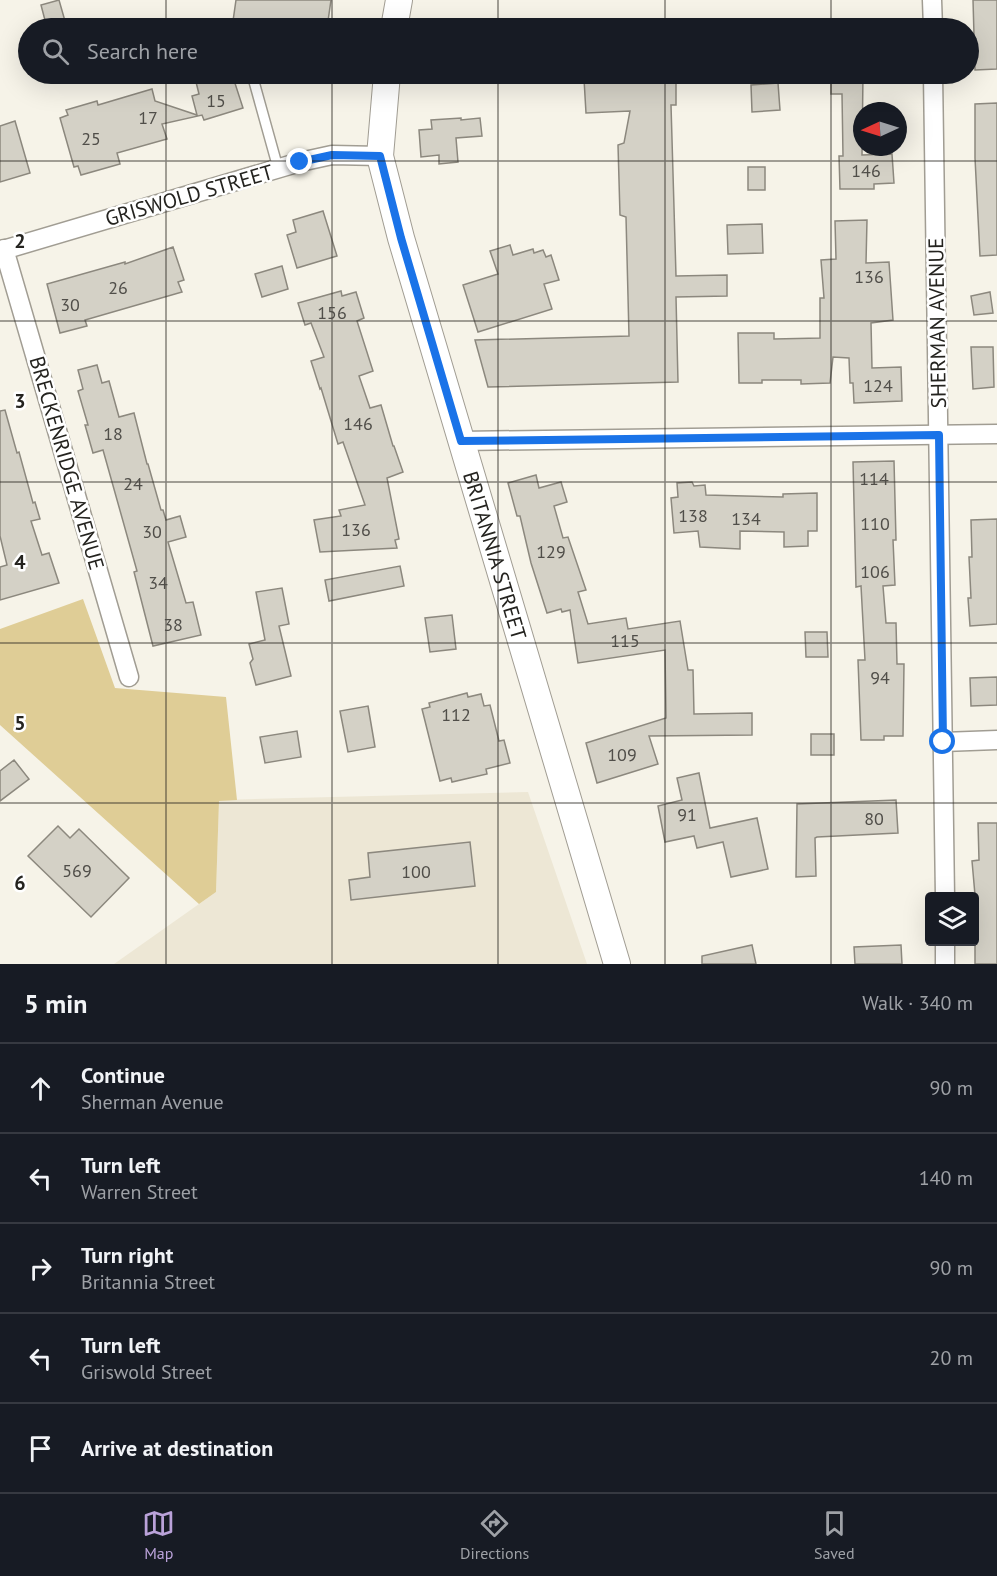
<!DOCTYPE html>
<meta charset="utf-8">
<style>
body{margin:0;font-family:"PT Sans",sans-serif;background:#20242c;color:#f1f3f6}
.controls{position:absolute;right:18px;bottom:18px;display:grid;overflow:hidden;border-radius:6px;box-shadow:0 6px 24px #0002}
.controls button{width:54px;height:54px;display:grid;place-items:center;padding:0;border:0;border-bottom:2px solid #363941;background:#171b24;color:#f1f3f6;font:30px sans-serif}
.compass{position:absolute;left:853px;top:102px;width:54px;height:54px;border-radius:50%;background:#171b24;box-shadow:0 6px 24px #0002;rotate:266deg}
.stop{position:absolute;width:18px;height:18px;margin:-14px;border:4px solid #1a73e8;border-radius:50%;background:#fff}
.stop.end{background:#1a73e8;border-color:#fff;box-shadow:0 2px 6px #0008}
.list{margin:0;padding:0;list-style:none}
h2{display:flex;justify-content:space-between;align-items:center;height:78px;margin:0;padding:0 24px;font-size:26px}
h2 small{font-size:20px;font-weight:400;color:#9ea1a6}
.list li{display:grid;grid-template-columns:39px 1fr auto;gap:18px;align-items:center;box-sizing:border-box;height:90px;padding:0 24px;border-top:2px solid #363941}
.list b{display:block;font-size:22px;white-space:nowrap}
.list p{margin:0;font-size:20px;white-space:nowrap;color:#9ea1a6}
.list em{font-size:20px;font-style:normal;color:#9ea1a6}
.icon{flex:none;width:33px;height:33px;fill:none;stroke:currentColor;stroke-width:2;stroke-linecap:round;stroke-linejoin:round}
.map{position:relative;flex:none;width:997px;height:964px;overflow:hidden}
.search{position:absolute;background:#171b24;box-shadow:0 6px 24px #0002;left:18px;right:18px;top:18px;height:66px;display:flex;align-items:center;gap:15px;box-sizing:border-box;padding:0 21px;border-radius:33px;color:#9ea1a6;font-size:22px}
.sheet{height:528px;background:#171b24}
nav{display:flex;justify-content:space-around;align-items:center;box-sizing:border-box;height:84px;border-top:2px solid #363941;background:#171b24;font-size:16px;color:#9ea1a6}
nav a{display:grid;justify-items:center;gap:3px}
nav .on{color:#baa2d9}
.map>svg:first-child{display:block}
.built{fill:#ede7d5}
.green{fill:#dfcd96}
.building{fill:#d4d1c6;stroke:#8c887e;stroke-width:1.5}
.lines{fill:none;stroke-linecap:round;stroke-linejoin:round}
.service-casing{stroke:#a19d93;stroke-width:12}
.minor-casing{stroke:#a19d93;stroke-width:21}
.secondary-casing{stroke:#a19d93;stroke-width:28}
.service{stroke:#fff;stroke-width:9}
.minor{stroke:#fff;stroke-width:18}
.secondary{stroke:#fff;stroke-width:26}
.route{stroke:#1a73e8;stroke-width:8}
.grid{fill:none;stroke:#24231f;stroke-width:1.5;stroke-opacity:0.55}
.labels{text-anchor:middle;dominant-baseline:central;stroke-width:5;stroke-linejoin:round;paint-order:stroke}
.number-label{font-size:18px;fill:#504e49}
.street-label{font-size:21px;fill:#24231f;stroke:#fff}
.grid-label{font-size:20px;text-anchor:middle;font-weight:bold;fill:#24231f;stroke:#fff;stroke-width:5;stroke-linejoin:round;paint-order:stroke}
</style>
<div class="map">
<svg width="997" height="964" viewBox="0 0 997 964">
<rect width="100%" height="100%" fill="#f6f3e8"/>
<polygon class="built" points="528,792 587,964 114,964 216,892 219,800"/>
<polygon class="green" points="83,599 115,688 226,697 237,800 219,801 216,892 199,904 0,725 0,629"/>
<g class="building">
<polygon points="59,0 67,28 47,28 41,5"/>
<polygon points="236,0 331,0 327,28 232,28"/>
<polygon points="973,0 997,0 997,69 975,70"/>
<polygon points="224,74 232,74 243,108 204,120 202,115 162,124 167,139 117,153 120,164 81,175 78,166 74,167 60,118 68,115 66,110 97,101 98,105 152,89 155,101 197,115 192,96 199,94 196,82"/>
<polygon points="637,74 676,74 676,105 671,105 676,276 727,275 727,296 676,297 678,382 488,387 475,340 629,336 626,217 620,215 618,145 624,143 630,111 586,113 584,79 637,77"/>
<polygon points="831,74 863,74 862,155 892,154 894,183 874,184 874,189 840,189 839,156 843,156 842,94 831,94"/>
<polygon points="778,83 780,110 752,112 751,85"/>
<polygon points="997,103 997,255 980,256 975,158 975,104"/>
<polygon points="461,118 461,120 480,118 482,136 456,138 458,162 439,164 439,155 421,157 419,130 432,129 431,120"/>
<polygon points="15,121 30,173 0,182 0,126"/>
<rect x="748" y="167" width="17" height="23"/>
<polygon points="323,211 337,256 297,268 287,235 296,232 293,220"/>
<polygon points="867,220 866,263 889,262 893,320 871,323 872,368 901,367 902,401 854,403 853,383 850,383 849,358 833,357 830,383 801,384 801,380 762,380 762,383 739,383 738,333 774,333 774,339 820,338 820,298 824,298 821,260 836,259 835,221"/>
<polygon points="762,224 763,253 728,254 727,225"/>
<polygon points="510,245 513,255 533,249 534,253 543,250 546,257 551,255 559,280 544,284 552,309 478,332 463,285 498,274 490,251"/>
<polygon points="173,247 184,280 178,282 182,292 85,320 87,326 60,333 47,284 125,262 125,264"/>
<polygon points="282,266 288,289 262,297 255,274"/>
<polygon points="341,291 342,296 356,292 364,318 357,321 373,371 359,376 370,408 381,405 393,446 394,446 403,472 387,478 399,539 395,540 397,548 320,552 314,520 341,516 339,510 365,505 343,442 338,444 321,388 320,389 311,361 324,357 311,323 305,325 298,303"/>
<polygon points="990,292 993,313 974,315 971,296"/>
<polygon points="971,347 993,347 994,387 973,389"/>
<polygon points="97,365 102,383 109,381 119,417 134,413 147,464 148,464 161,510 163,510 166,520 180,516 186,537 168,542 186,603 193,602 201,635 153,646 134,572 137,571 103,450 93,453 85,425 88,425 78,391 83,389 78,370"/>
<polygon points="5,410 17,453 19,452 33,503 35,502 40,519 31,521 42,555 49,553 59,583 0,600 0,567 7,565 0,536 0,411"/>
<polygon points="894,461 896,540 893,540 895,585 883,586 886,623 896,623 897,664 904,664 903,736 884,736 884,740 861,740 858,660 865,660 861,586 856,587 853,462"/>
<polygon points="536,475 539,488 561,482 567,502 554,506 563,538 568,537 586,590 578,592 588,624 626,618 628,629 680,621 688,670 693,670 694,714 752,713 752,735 649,736 658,764 597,783 586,743 666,718 665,650 578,663 570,610 562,612 561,609 547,613 531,563 520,516 517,516 508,483"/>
<polygon points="692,482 694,486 705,485 706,495 783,497 783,494 817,493 817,531 808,531 808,546 784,547 784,532 740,531 740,549 700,547 698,531 674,533 671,498 678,497 677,483"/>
<polygon points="997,519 997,624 970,626 968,598 971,598 969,557 972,557 971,520"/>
<polygon points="400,566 404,586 329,601 325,580"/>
<polygon points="282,588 289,624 279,626 291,676 256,685 250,663 253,659 249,644 265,640 256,592"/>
<polygon points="452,615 456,649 430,652 425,618"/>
<polygon points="805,632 827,632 828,657 806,657"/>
<polygon points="997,677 997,705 971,706 970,678"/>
<polygon points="467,693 468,697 481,694 484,706 490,705 499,741 504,740 510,763 486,769 487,774 452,782 451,778 440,781 422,709 430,707 429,703"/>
<polygon points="368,706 375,747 348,752 340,711"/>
<polygon points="297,731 301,757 265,763 260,737"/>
<rect x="811" y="734" width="23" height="21"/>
<polygon points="14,760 29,779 0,801 0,771"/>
<polygon points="699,773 710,828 757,818 768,869 731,877 723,842 697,848 694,836 665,842 658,806 682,800 677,778"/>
<polygon points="896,800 898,833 817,837 815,838 816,876 796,877 797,804"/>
<polygon points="978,823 997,823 997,964 975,964 975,895 972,861 979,860"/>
<polygon points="58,826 70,838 79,829 129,878 91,917 28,856"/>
<polygon points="470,842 475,886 351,900 349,880 370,877 368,853"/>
<polygon points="752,945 756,964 702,964 702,956"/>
<polygon points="901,945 902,964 855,964 854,947"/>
</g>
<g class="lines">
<defs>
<polyline id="service" points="244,74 253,78 278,168"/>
<g id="minor">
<polyline points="932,0 933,28"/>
<polyline points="933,74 945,897"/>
<polyline points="4,249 129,677"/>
<polyline points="0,251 300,162 332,155 380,156"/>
<polyline points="461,441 997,434"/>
<polyline points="943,742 997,740"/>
<polyline points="945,942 945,964"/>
</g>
<g id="secondary">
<polyline points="394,28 399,0"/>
<path id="s1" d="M 387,74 L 380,156 L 401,238 L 617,964"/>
</g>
</defs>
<use href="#service" class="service-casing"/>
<use href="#minor" class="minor-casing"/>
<use href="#secondary" class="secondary-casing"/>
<use href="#service" class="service"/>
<use href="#minor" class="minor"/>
<use href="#secondary" class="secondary"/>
</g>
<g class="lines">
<polyline class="route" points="300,162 332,155 380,156 401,238 461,441 939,435 943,742"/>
</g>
<path class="grid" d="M 166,0 L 166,28M 332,0 L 332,28M 498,0 L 498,28M 665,0 L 665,28M 831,0 L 831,28M 166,74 L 166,964M 332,74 L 332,964M 498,74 L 498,964M 665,74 L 665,964M 831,74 L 831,964M 0,161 L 997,161M 0,321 L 997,321M 0,482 L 997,482M 0,643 L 997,643M 0,803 L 997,803"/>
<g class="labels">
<g class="number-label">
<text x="216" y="100">15</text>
<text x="148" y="117">17</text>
<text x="91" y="138">25</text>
<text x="866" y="170">146</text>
<text x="869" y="276">136</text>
<text x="118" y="287">26</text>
<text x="70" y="304">30</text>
<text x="332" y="312">156</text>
<text x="878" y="385">124</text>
<text x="358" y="423">146</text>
<text x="113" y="433">18</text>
<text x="874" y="478">114</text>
<text x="133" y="483">24</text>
<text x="693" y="515">138</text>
<text x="746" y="518">134</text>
<text x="875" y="523">110</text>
<text x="356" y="529">136</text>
<text x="152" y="531">30</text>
<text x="551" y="551">129</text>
<text x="875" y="571">106</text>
<text x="158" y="582">34</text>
<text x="173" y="624">38</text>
<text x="625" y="640">115</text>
<text x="880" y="677">94</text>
<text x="456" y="714">112</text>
<text x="622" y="754">109</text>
<text x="687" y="814">91</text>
<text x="874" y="818">80</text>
<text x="77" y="870">569</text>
<text x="416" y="871">100</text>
</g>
<g class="street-label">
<text transform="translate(189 195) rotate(-16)">GRISWOLD STREET</text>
<text transform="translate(937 323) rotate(-91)">SHERMAN AVENUE</text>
<text transform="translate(67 463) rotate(74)">BRECKENRIDGE AVENUE</text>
<text stroke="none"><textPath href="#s1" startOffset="498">BRITANNIA STREET</textPath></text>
</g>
</g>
<g class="grid-label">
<text x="20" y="248">2</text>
<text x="20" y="408">3</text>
<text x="20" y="569">4</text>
<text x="20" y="730">5</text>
<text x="20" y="890">6</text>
</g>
</svg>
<div class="controls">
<button><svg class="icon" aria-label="layers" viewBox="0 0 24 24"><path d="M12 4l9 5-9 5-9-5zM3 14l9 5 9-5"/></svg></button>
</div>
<svg class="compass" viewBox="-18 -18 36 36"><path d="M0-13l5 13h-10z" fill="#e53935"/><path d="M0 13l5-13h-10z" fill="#9ea1a6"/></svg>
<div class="stop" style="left:943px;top:742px"></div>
<div class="stop end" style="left:300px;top:162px"></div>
<div class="search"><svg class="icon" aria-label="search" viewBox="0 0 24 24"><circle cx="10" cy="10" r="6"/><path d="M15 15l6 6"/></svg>Search here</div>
</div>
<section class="sheet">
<h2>5 min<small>Walk · 340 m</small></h2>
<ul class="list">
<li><svg class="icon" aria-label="ahead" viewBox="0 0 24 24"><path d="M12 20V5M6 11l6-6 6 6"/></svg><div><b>Continue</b><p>Sherman Avenue</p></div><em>90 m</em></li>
<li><svg class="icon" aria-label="left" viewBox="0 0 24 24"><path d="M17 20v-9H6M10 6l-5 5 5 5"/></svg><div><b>Turn left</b><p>Warren Street</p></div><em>140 m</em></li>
<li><svg class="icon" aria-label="right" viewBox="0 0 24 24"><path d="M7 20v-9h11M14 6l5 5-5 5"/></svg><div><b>Turn right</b><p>Britannia Street</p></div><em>90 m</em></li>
<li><svg class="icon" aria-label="left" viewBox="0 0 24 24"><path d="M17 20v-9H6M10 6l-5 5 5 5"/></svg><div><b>Turn left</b><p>Griswold Street</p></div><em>20 m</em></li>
<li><svg class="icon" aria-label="arrive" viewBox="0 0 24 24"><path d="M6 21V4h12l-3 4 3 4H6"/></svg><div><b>Arrive at destination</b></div></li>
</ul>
</section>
<nav>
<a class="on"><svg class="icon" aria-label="map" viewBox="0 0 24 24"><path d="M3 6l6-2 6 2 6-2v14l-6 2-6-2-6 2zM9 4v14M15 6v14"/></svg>Map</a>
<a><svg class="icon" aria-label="directions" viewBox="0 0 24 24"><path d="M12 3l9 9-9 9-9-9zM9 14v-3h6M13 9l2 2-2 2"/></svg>Directions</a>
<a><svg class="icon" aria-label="saved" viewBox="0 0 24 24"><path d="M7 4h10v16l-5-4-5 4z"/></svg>Saved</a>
</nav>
